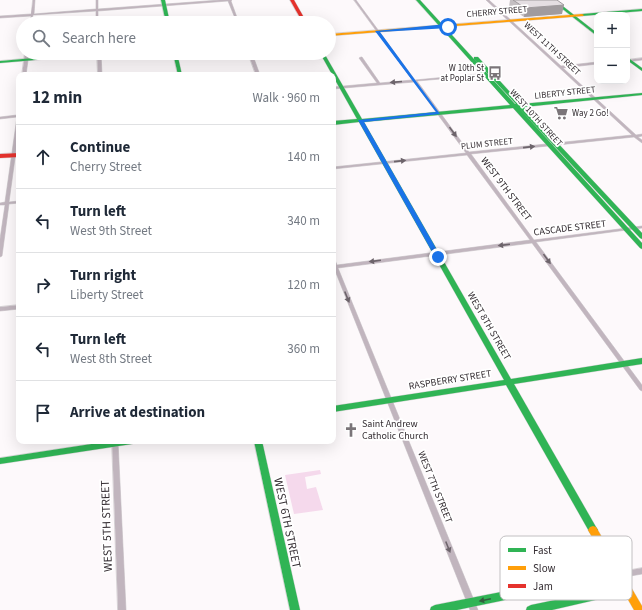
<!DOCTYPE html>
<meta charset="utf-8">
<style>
body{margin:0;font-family:"Source Sans 3",sans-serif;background:#f2f2f3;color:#1f2937}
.controls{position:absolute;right:12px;top:12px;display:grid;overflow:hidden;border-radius:8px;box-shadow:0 4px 16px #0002}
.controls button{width:36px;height:36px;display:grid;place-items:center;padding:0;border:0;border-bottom:1px solid #e0e1e3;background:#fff;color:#1f2937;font:20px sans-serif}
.stop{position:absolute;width:12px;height:12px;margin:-9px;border:3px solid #1a73e8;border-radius:50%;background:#fff}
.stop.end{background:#1a73e8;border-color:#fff;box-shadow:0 1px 4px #0008}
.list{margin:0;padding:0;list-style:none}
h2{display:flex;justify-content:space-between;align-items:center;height:52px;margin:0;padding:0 16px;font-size:17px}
h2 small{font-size:13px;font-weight:400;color:#747a83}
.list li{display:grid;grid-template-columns:26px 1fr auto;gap:12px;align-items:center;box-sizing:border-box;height:64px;padding:0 16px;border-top:1px solid #e0e1e3}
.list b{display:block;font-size:15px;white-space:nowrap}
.list p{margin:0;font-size:13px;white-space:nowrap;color:#747a83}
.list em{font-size:13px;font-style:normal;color:#747a83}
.icon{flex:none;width:22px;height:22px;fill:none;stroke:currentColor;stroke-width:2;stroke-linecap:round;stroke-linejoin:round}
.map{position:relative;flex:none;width:642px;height:610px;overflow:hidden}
.search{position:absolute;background:#fff;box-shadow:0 4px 16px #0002;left:16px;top:16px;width:320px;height:44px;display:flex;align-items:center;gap:10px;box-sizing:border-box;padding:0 14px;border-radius:22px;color:#747a83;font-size:15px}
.panel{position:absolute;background:#fff;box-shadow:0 4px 16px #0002;left:16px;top:72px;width:320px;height:372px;border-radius:8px}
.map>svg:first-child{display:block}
.green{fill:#f5d9ec}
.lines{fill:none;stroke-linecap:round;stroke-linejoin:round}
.street-casing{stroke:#d8d5d7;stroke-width:1}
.fast-casing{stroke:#d8d5d7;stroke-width:1}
.slow-casing{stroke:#d8d5d7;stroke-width:1}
.jam-casing{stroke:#d8d5d7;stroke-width:1}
.street{fill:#c1b5be;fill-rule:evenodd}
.fast{fill:#30b455;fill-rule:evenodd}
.slow{fill:#ff9f0a;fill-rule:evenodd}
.jam{fill:#e5322d;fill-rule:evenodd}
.wall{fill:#c4bfc2}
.shaded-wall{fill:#a09b9e}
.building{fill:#e4dee2;stroke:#a09b9e}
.oneway{fill:#6d646b}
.oneway2{fill:#335d3f}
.route{fill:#1a73e8}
.labels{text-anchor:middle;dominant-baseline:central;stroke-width:3.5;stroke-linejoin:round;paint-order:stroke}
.far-street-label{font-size:9px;fill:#352e33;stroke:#fff}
.far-poi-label{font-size:9px;fill:#352e33;stroke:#fff;text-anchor:end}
.street-label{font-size:10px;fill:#352e33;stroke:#fff}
.poi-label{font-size:10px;fill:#352e33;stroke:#fff;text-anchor:start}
.near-street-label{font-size:12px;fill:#352e33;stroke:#fff}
.key{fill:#fff;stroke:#c2c0c2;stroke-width:1}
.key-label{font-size:11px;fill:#352e33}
</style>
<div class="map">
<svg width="642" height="610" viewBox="0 0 642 610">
<rect width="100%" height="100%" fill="#fdf9fb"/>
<polygon class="green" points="320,470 321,474 305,477 307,489 316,487 323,510 294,514 285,475"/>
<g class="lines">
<defs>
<g id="street">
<polygon points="33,0 35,0 34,14 96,9 96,0 98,0 98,9 220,0 232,0 231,1 239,23 237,23 228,1 98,11 98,23 96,23 96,11 33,15 32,23 30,23 31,16 0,18 0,16 31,14"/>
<polygon points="354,0 356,0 415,80 489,73 490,74 488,75 417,81 469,152 632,135 486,0 489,0 561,66 597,62 597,64 563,68 636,135 642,134 642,136 638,137 642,140 642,143 634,137 471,154 534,240 642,226 642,228 536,242 642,385 642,391 640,390 532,243 338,268 478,610 470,610 334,268 333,268 333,259 335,260 337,265 530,240 467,155 333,169 333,167 466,153 414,82 333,89 333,87 377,83 359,58 361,57 362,57 380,83 412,80"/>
<polygon points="25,53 29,53 26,75 22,75"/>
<polygon points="97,53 101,53 102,75 98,75"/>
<polygon points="248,53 252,53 260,75 256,75"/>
<polygon points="642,58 642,60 627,62 627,60"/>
<polygon points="18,114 19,114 19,129 9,202 19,201 19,203 9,204 2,256 0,257 0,239 5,205 0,205 0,203 5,202 17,117 0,119 0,117 17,115"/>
<polygon points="19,305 19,309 0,311 0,307"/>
<polygon points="112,441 118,441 126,610 118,610"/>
<polygon points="642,568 642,574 619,578 617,577 615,575 617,573 619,572"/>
</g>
<g id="fast">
<polygon points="161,0 165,0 170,23 166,23"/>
<polygon points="416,0 420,0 515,104 516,104 474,59 474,57 478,57 521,104 642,93 642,95 524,107 642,233 642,239 640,238 518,107 642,243 642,249 640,248 513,108 364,122 511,379 642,358 642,364 514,384 596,527 598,530 596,533 593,534 590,533 506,385 333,412 333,406 504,380 359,122 333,125 333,121 357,119 320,53 324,53 362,119 510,105"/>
<polygon points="551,0 555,0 597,33 597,36"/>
<polygon points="642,9 642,11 582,16 580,15 582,14"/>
<polygon points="90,53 108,53 106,54 0,63 0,61"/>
<polygon points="173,53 177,53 182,75 178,75"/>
<polygon points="627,57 642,68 642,71 627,60"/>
<polygon points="111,441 136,441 135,443 132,444 0,464 0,458"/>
<polygon points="254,441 262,441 300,610 290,610"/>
<path d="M 598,573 C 607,573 616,575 620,583 L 617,593 L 604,598 L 552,610 L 526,610 L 527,607 L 531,605 L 603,590 L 609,587 L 610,585 L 604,581 L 598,581 L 457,610 L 430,610 L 431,607 L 435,605 Z"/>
</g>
<g id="slow">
<polygon points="582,14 584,15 583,16 329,36 329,34"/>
<polygon points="593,526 596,527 642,606 642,610 634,610 588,530 590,527"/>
</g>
<g id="jam">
<polygon points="290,0 294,0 307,23 303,23"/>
<polygon points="19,153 19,157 0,158 0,154"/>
</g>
</defs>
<use href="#street" class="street-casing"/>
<use href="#fast" class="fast-casing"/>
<use href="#slow" class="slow-casing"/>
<use href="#jam" class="jam-casing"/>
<use href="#street" class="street"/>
<use href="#fast" class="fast"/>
<use href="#slow" class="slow"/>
<use href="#jam" class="jam"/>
</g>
<polygon class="wall" points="510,0 557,0 562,14 524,17 509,7"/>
<polygon class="shaded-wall" points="564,5 562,14 524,17 525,8"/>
<polygon class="building" points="513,0 557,0 564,5 525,8"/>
<defs><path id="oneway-solid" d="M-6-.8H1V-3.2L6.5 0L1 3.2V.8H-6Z"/></defs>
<g class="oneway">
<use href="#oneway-solid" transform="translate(396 82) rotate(175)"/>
<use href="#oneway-solid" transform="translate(453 132) rotate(54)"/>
<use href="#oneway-solid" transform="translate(529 147) rotate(-6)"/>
<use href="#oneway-solid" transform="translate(400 161) rotate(-6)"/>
<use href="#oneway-solid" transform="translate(504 245) rotate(173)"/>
<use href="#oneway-solid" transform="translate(547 259) rotate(54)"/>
<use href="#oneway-solid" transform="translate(375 261) rotate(173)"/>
<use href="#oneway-solid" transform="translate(347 297) rotate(68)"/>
<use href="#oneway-solid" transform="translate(448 547) rotate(68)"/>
</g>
<use class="oneway2" href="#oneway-solid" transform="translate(485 600) rotate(168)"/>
<polygon class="route" points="447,24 449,28 380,32 440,114 364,122 441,257 438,259 435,257 358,120 436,112 375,31"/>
<defs>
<symbol id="bus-bare" viewBox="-9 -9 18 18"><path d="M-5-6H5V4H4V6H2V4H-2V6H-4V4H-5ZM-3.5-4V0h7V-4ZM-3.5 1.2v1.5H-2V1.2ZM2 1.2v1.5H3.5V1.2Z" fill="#7b7579" stroke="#fff" stroke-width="2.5" paint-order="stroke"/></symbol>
<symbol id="supermarket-bare" viewBox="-9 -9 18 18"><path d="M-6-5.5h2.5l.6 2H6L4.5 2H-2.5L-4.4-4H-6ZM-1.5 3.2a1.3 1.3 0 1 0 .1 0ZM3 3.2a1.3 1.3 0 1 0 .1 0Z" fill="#7b7579" stroke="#fff" stroke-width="2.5" paint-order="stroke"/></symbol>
<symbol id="church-bare" viewBox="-9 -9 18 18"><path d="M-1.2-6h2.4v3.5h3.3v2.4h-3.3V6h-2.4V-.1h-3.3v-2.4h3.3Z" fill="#7b7579" stroke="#fff" stroke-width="2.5" paint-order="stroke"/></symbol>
</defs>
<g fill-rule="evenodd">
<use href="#bus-bare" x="485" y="63" width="20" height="20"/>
<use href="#supermarket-bare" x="551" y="103" width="20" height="20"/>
<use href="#church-bare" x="341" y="420" width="20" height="20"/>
</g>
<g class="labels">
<g class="far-street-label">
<text transform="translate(497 12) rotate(-5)">CHERRY STREET</text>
<text transform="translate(552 49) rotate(43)">WEST 11TH STREET</text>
<text transform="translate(565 93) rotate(-6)">LIBERTY STREET</text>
<text transform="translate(536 118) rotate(48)">WEST 10TH STREET</text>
<text transform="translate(487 144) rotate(-6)">PLUM STREET</text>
</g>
<g class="far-poi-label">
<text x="484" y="68">W 10th St<tspan x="484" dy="10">at Poplar St</tspan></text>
<text x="572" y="113" text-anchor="start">Way 2 Go!</text>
</g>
<g class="street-label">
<text transform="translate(506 189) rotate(53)">WEST 9TH STREET</text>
<text transform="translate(570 228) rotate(-7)">CASCADE STREET</text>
<text transform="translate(489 326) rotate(60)">WEST 8TH STREET</text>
<text transform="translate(450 380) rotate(-9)">RASPBERRY STREET</text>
<text transform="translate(435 487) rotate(68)">WEST 7TH STREET</text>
</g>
<g class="poi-label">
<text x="362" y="424">Saint Andrew<tspan x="362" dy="12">Catholic Church</tspan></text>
</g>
<g class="near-street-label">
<text transform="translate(287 523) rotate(78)">WEST 6TH STREET</text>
<text transform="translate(107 526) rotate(-92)">WEST 5TH STREET</text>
</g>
</g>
<rect x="500" y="536" width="132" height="64" rx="6" class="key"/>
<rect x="508" y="548" width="18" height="4" fill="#30b455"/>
<rect x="508" y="566" width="18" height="4" fill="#ff9f0a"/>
<rect x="508" y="584" width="18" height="4" fill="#e5322d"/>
<g class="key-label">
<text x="533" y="554">Fast</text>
<text x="533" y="572">Slow</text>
<text x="533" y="590">Jam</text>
</g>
</svg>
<div class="controls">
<button>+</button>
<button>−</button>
</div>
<div class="stop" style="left:448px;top:27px"></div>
<div class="stop end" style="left:438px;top:257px"></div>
<div class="search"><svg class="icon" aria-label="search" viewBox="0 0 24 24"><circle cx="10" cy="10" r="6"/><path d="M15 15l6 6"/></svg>Search here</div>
<section class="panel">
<h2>12 min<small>Walk · 960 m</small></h2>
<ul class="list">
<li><svg class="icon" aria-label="ahead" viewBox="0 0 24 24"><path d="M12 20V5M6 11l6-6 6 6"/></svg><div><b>Continue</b><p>Cherry Street</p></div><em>140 m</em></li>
<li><svg class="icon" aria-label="left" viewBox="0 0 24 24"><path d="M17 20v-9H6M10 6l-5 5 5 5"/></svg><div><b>Turn left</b><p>West 9th Street</p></div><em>340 m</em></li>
<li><svg class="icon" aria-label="right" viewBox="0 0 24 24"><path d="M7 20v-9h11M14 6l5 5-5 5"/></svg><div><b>Turn right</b><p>Liberty Street</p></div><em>120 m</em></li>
<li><svg class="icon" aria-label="left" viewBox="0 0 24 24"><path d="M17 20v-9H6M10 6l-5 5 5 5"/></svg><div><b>Turn left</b><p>West 8th Street</p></div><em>360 m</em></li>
<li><svg class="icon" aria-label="arrive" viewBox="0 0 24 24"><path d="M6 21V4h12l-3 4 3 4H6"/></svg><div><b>Arrive at destination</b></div></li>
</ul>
</section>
</div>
